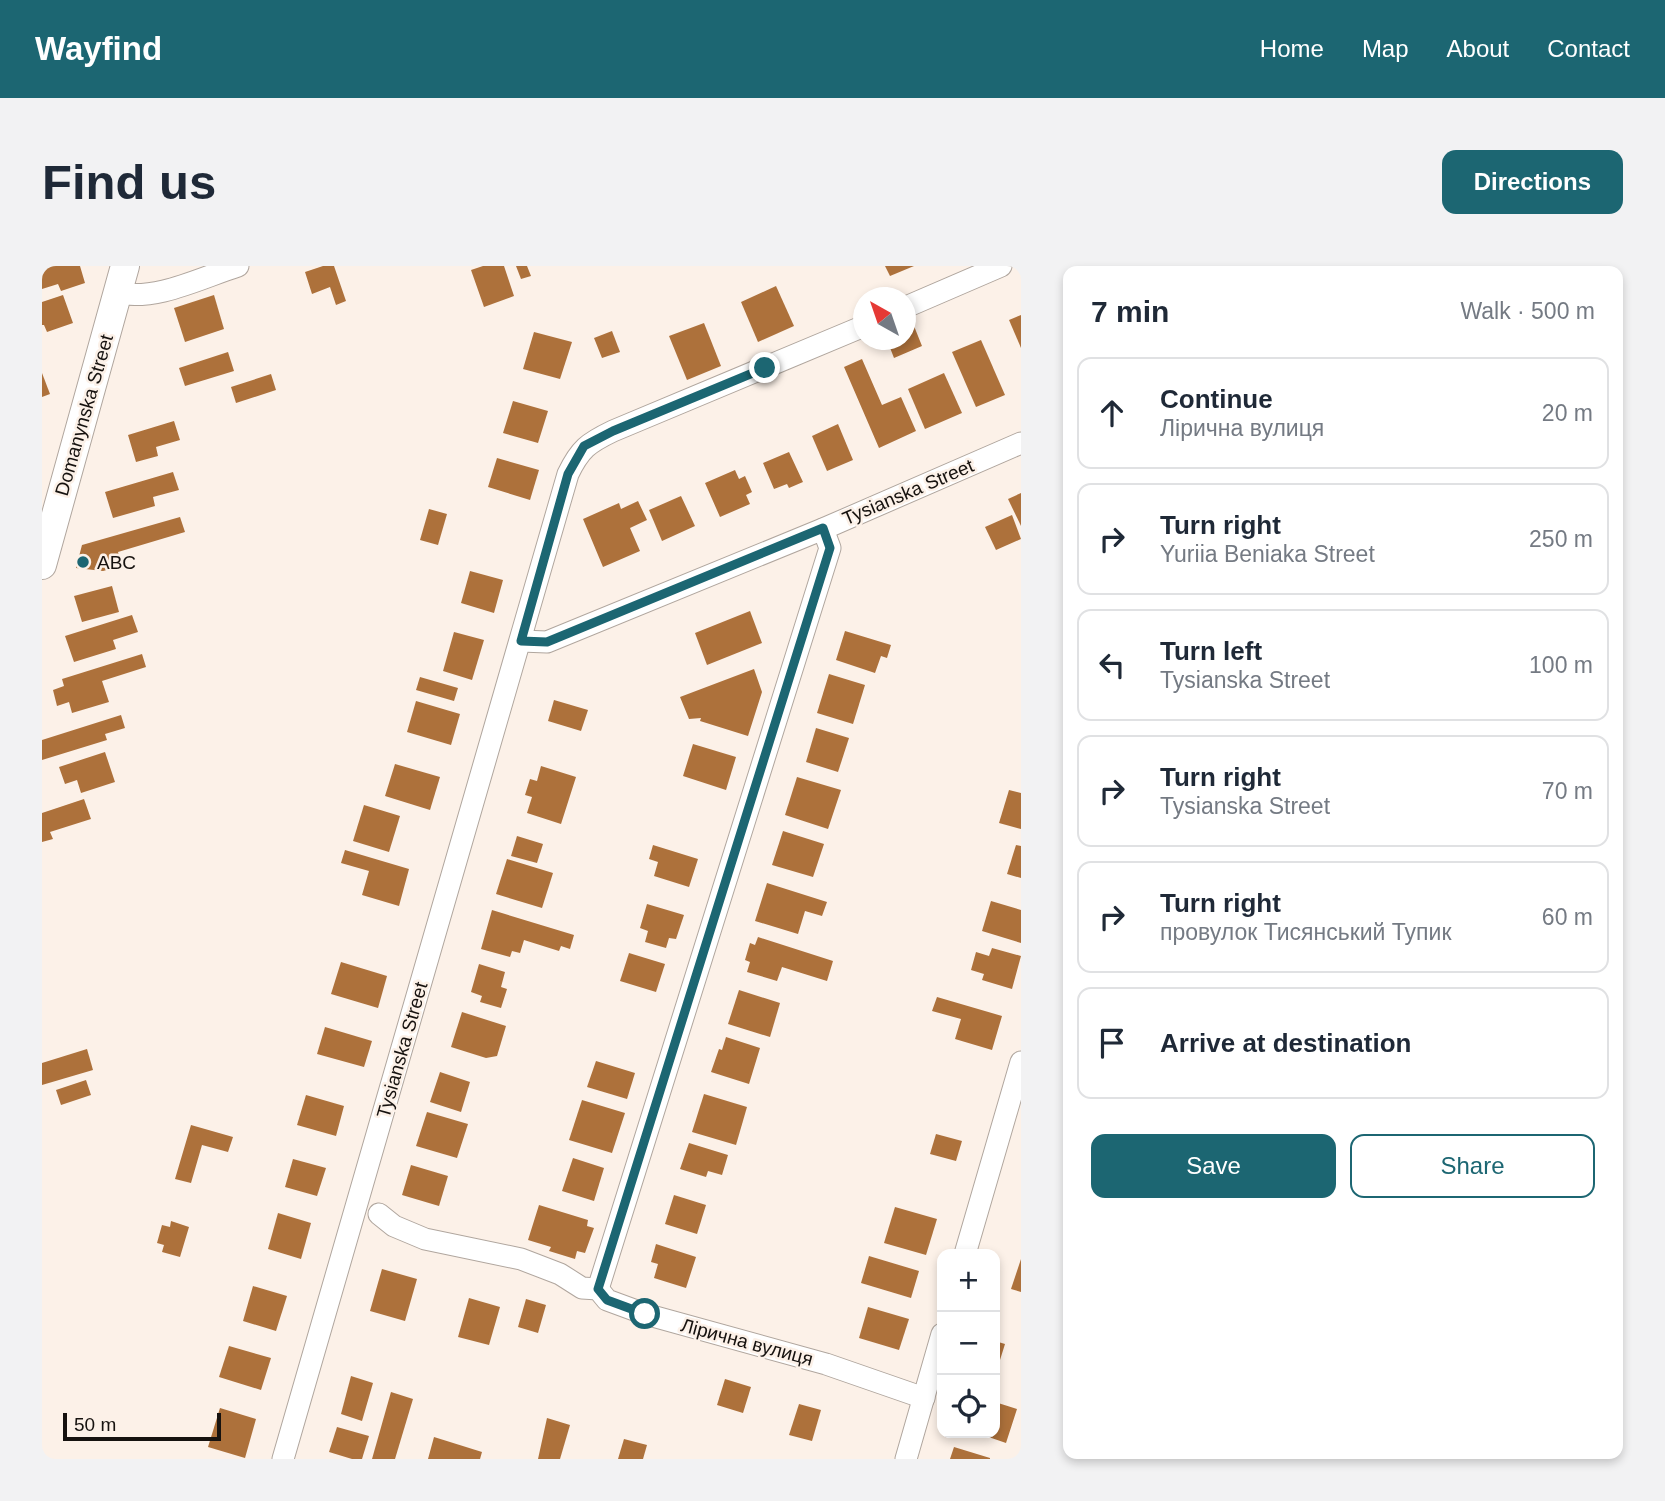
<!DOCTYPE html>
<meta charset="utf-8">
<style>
body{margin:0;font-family:Arial,sans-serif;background:#f2f2f3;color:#1f2937}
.controls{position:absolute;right:21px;bottom:21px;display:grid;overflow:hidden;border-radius:14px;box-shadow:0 4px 10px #0003}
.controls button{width:63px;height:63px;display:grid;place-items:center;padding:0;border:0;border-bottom:2px solid #e0e1e3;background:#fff;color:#1f2937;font:35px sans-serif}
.compass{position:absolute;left:811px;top:21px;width:63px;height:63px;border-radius:50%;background:#fff;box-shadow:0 4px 10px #0003;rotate:320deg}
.scale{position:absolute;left:21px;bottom:18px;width:158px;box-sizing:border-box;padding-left:7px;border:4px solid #16120f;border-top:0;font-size:19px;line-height:24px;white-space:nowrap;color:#16120f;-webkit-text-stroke:5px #fcf1e8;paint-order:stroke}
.stop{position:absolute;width:21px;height:21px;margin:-16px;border:5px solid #1c6672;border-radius:50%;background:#fff}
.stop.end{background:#1c6672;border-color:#fff;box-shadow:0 2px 7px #0008}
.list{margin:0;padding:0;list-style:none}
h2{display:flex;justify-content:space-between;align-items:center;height:91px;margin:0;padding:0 28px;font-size:30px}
h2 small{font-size:23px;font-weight:400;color:#747a83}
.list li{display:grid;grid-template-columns:46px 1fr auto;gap:21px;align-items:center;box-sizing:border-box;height:112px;margin:0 14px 14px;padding:0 14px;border:2px solid #e0e1e3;border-radius:14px}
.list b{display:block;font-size:26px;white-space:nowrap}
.list p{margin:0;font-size:23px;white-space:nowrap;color:#747a83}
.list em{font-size:23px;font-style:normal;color:#747a83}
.actions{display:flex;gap:14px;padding:21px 28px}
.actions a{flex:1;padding:16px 0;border:2px solid #1c6672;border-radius:14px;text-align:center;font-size:24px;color:#1c6672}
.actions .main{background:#1c6672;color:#fff}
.icon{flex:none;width:38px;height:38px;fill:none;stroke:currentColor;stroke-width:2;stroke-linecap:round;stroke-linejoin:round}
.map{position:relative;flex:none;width:979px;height:1193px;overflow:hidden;border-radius:14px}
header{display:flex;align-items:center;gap:42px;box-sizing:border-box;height:98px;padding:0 35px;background:#1c6672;color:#fff}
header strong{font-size:33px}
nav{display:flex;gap:38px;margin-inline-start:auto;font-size:24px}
.intro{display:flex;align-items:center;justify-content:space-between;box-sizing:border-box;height:168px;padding:0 42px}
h1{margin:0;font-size:49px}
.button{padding:18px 32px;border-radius:14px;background:#1c6672;color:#fff;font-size:24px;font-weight:700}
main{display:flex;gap:42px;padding:0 42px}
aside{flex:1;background:#fff;border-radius:14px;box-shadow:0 4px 10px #0003}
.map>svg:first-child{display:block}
.building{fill:#ad713b}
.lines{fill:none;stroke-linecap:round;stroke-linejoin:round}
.street-casing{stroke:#b0a69e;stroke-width:23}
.secondary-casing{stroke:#b0a69e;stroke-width:30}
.street{stroke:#fff;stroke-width:21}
.secondary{stroke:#fff;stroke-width:28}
.route{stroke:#1c6672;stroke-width:9}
.poi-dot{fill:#1c6672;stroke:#fcf1e8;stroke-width:2.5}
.labels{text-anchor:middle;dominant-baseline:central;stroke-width:5;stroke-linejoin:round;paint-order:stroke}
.street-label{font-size:19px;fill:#16120f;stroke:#fcf1e8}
.poi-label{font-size:19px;fill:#16120f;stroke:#fcf1e8;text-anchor:start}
</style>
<header>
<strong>Wayfind</strong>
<nav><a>Home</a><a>Map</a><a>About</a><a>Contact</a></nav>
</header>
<div class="intro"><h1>Find us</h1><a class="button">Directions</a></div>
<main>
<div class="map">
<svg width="979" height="1193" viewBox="0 0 979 1193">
<rect width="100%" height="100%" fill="#fcf1e8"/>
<g class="building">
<polygon points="0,0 38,0 43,17 19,25 16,18 0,23"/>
<polygon points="281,0 292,0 304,35 294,39 288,21 270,28 263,6"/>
<polygon points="441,0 462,0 472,30 442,41 429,4"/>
<polygon points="474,0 485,0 489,10 479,13"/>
<polygon points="843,0 872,0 848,10"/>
<polygon points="734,20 752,60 716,76 699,36"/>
<polygon points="21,29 31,57 5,66 2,59 0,59 0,36"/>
<polygon points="172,29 182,63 143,76 132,42"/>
<polygon points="979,49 979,82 967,54"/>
<polygon points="662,57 679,100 645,114 627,70"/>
<polygon points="872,60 880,80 852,92 845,74 864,74 864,64"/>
<polygon points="570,65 578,86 560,92 552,72"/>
<polygon points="492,66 530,76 518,113 481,103"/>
<polygon points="939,74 963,129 934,141 910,86"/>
<polygon points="186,86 192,105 143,120 137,102"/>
<polygon points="820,93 840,139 859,131 874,165 837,182 802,101"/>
<polygon points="0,107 8,128 0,131"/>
<polygon points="902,107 920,147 883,163 866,123"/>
<polygon points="229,108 234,124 194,137 189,121"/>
<polygon points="471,135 506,145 496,177 461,167"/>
<polygon points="132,155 138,174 114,181 116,190 94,196 86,169"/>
<polygon points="796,158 811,194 785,205 770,170"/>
<polygon points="747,186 761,216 747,222 745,218 732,223 721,197"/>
<polygon points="455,192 497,204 488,234 446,221"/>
<polygon points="693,204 697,213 703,210 710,226 704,229 708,238 678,251 663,217"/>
<polygon points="131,206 137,224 111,231 113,240 71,252 63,226"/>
<polygon points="979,227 979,260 966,233"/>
<polygon points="639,230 653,260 620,275 607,244"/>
<polygon points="596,235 605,254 588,262 598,285 561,301 541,253 577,237 579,243"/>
<polygon points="387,243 405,248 396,279 378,274"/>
<polygon points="970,249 979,273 954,284 943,261"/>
<polygon points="138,251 143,266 76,286 80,300 61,305 34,302 40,279"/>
<polygon points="428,305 461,314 452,347 419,337"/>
<polygon points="70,320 77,346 40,356 32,330"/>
<polygon points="708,345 720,377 665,399 653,367"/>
<polygon points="90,349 96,366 71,374 74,383 32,396 23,370"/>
<polygon points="803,365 849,379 845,392 839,390 833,407 794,394"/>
<polygon points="412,366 442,374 430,414 401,405"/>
<polygon points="100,388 104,401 60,415 67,436 30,447 27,436 15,440 11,424 22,420 20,413"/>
<polygon points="712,403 720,426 706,470 658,455 659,452 647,453 638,431"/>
<polygon points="787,408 823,419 811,458 775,447"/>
<polygon points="378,411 416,422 412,435 374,424"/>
<polygon points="512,434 546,444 539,465 506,455"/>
<polygon points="374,435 418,448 409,479 365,466"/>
<polygon points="79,449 83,462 63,468 65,474 0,494 0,474"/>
<polygon points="774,462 807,472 796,506 764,496"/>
<polygon points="651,478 694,491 684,524 641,510"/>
<polygon points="63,486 73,516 39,527 35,514 23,518 17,501"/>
<polygon points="353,498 398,511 388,544 343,530"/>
<polygon points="499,500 534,511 519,558 485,547 490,531 483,529 488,513 495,515"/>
<polygon points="755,511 799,524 786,563 743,549"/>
<polygon points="967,524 979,527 979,563 957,557"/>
<polygon points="42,533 49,553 8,566 11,573 0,576 0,547"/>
<polygon points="322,539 358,550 347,586 311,575"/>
<polygon points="741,565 782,578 771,611 730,599"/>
<polygon points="475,570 501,578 495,597 469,590"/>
<polygon points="611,579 656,593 647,621 612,610 616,596 607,593"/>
<polygon points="974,579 979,580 979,612 965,608"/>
<polygon points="303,584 367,603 357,640 320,629 327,605 299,597"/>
<polygon points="465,593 511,607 500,642 454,628"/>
<polygon points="725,617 785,636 780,650 763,645 756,668 713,655"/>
<polygon points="949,635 979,644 979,677 940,665"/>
<polygon points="605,638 642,649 634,673 627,672 624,682 603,676 606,665 598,662"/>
<polygon points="450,644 532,669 528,683 519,680 517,685 482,674 478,687 470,685 468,691 439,683"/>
<polygon points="716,671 791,695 785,715 740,701 735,715 705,706 708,696 703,694 708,677 713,679"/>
<polygon points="950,682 979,690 970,723 940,714 942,708 929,704 934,686 947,690"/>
<polygon points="587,687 623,698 614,726 578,715"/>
<polygon points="299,696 345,710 336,742 289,728"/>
<polygon points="437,698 463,706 459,721 465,723 459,742 438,736 440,730 429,726"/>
<polygon points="697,724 738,737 728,771 686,758"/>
<polygon points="895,731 960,750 950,784 913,773 919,753 890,745"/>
<polygon points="420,746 464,760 455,790 444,792 409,781"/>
<polygon points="283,761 330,775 322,801 275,788"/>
<polygon points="684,771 718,782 707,818 669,806 677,783 680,784"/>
<polygon points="45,783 51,804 0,819 0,797"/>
<polygon points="554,795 593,807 585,833 545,821"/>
<polygon points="398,806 428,816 419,846 388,836"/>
<polygon points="44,814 49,829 19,839 14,824"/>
<polygon points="662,828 705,841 694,879 650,866"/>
<polygon points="264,829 302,840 294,870 255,859"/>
<polygon points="540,834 583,847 570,887 527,874"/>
<polygon points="385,846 426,858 415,892 374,880"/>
<polygon points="149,859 191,871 186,886 160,879 149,917 133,913"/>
<polygon points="894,868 920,875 914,895 888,888"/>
<polygon points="647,877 686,889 680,909 666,905 664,911 638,903"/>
<polygon points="531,892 562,902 552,935 520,925"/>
<polygon points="251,893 284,902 275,930 243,921"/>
<polygon points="369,899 406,910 397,940 360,929"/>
<polygon points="632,929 664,939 655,968 623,958"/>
<polygon points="497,939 546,954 545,960 552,962 543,987 535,985 533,993 507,985 509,981 486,974"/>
<polygon points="853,941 895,953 884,989 842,977"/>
<polygon points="236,947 269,957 259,993 226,983"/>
<polygon points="129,955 147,961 138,991 120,986 122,979 115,977 120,959 128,961"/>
<polygon points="614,978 654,991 644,1022 612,1012 616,998 609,996"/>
<polygon points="827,990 877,1005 869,1032 819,1017"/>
<polygon points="979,993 979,1026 969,1023"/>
<polygon points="340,1003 375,1013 363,1055 328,1045"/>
<polygon points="211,1020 245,1030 234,1065 201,1055"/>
<polygon points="427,1032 458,1041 447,1079 416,1071"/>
<polygon points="484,1033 504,1039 496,1067 476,1061"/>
<polygon points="826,1041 867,1053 857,1084 817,1072"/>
<polygon points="953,1075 963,1078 953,1110"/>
<polygon points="187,1080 229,1092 219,1124 177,1111"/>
<polygon points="309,1110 331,1117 320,1155 299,1148"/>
<polygon points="683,1113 709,1121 701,1147 675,1139"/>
<polygon points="349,1126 371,1133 353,1193 330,1193"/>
<polygon points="953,1136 975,1143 964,1177 935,1167 953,1167"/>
<polygon points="757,1138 779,1144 770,1175 747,1169"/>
<polygon points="178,1142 214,1153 203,1192 166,1181"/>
<polygon points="505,1152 528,1159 518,1193 496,1193"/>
<polygon points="295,1161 327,1170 320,1193 310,1193 287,1186"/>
<polygon points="392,1171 440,1186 438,1193 386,1193"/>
<polygon points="582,1173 605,1179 601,1193 576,1193"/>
<polygon points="912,1181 948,1192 948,1193 908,1193"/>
</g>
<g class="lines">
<defs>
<g id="street">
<path d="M 76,27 C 115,35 158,12 196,0"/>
<polyline points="864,41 959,0"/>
<polyline points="479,375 505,376 781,263 979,177"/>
<polyline points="337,948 352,960 383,973 479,993 518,1008 540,1022 556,1023 565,1034 603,1048 784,1098 882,1132"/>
<polyline points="923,988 979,796"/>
<polyline points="556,1023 788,282 781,263"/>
<path d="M 241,1193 L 526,208 C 538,183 546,177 571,165 L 822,60"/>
<polyline points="864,1193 900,1068"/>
</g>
<polyline id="secondary" points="0,299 83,0"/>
</defs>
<use href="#street" class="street-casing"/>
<use href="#secondary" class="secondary-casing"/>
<use href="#street" class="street"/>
<use href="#secondary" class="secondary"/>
</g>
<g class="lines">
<polyline class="route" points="603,1048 565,1034 556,1023 788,282 781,262 505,376 479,375 526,208 542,180 571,165 723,102"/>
</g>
<circle class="poi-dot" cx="41" cy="296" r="7"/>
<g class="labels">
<g class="street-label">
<text transform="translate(42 149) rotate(-74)">Domanynska Street</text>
<text transform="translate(866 226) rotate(-23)">Tysianska Street</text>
<text transform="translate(360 784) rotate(-74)">Tysianska Street</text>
<text transform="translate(705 1076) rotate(15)">Лірична вулиця</text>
</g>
<g class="poi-label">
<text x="55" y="296">ABC</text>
</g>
</g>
</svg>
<div class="controls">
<button>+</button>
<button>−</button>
<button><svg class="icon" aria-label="locate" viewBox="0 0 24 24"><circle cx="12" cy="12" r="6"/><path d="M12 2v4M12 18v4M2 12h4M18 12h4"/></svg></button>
</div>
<svg class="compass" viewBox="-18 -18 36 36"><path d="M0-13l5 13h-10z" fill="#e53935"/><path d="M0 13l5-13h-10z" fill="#747a83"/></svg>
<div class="scale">50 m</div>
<div class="stop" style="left:603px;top:1048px"></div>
<div class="stop end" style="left:723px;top:102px"></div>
</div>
<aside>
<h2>7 min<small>Walk · 500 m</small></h2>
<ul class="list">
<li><svg class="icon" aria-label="ahead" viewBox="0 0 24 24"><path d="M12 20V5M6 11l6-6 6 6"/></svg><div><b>Continue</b><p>Лірична вулиця</p></div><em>20 m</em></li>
<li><svg class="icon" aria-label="right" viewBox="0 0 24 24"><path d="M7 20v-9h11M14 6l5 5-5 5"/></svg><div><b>Turn right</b><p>Yuriia Beniaka Street</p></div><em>250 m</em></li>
<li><svg class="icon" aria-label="left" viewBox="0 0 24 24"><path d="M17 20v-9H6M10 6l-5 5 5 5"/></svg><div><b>Turn left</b><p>Tysianska Street</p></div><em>100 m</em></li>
<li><svg class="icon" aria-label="right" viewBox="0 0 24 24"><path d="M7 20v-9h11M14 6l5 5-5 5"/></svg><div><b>Turn right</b><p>Tysianska Street</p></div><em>70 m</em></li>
<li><svg class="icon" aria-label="right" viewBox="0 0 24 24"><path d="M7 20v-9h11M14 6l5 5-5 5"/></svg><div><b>Turn right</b><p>провулок Тисянський Тупик</p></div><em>60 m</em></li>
<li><svg class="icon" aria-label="arrive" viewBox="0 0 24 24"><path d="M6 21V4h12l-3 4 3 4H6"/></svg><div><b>Arrive at destination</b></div></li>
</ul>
<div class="actions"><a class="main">Save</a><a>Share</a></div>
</aside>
</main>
